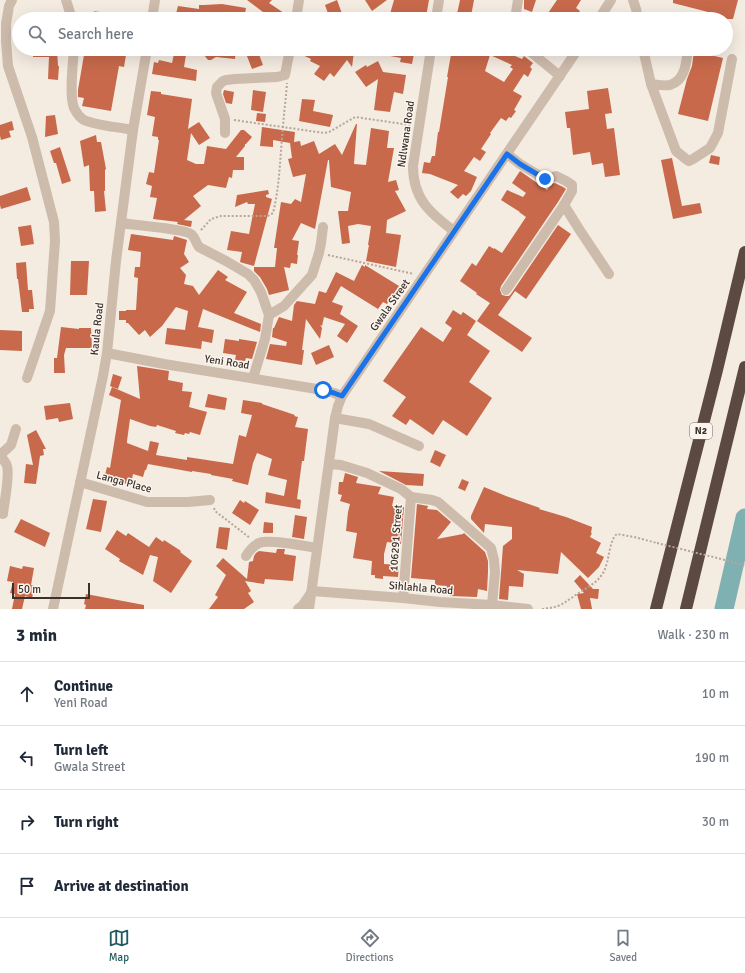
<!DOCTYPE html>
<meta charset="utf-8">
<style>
body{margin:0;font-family:Signika,sans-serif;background:#f2f2f3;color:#1f2937}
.scale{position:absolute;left:12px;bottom:10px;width:78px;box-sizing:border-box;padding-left:4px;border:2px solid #3b302b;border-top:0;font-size:11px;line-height:14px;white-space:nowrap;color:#3b302b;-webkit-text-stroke:3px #fbf5ee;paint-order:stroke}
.stop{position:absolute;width:12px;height:12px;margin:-9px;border:3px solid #1a73e8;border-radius:50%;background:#fff}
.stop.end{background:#1a73e8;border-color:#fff;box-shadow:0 1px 4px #0008}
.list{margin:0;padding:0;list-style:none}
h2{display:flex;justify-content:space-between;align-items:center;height:52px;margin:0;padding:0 16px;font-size:17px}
h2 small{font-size:13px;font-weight:400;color:#747a83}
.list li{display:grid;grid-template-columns:26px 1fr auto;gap:12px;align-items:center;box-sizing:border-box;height:64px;padding:0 16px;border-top:1px solid #e0e1e3}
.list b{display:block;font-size:15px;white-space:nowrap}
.list p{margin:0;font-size:13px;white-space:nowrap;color:#747a83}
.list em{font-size:13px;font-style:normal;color:#747a83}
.icon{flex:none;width:22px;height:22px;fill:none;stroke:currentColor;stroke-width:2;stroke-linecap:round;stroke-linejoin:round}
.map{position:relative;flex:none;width:745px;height:609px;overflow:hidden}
.search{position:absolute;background:#fff;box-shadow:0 4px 16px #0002;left:12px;right:12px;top:12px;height:44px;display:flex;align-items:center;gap:10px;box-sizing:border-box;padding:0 14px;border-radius:22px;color:#747a83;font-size:15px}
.sheet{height:308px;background:#fff}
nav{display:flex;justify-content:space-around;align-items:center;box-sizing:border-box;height:56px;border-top:1px solid #e0e1e3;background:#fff;font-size:11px;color:#747a83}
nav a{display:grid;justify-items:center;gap:2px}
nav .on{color:#1f5a5e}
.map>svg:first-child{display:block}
.water{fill:#7fb0b2}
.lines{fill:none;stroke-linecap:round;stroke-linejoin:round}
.river{stroke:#7fb0b2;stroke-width:19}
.building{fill:#c8694b;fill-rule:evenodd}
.path{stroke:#b9a596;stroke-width:2;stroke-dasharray:2 2;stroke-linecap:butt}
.minor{stroke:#cdbbac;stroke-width:10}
.highway{stroke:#5c4a42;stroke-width:12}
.path-bridge{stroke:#b9a596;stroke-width:2;stroke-dasharray:2 2;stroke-linecap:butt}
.route{stroke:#1a73e8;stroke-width:5}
.labels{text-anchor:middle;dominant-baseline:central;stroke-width:3;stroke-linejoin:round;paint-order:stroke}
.shield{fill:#fbf5ee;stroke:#756b66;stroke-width:1}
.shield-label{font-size:10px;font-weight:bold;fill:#3b302b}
.street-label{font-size:11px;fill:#3b302b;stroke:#fbf5ee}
</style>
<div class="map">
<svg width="745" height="609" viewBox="0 0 745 609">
<rect width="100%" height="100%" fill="#f4ebe1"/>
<polygon class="water" points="94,11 129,17 129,19 93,19"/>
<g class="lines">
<polyline class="river" points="724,609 745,518"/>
</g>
<g class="building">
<polygon points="247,0 272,0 269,3 290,17 290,19 277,19 273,16 271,18"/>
<polygon points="337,0 344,19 330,19 325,5"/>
<polygon points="365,0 387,0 372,11"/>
<polygon points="394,0 429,0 426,17 415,16 414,19 392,19 392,14 390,14"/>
<polygon points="460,0 474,0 471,16 457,14"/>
<polygon points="524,0 536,0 532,12 524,9"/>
<polygon points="557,0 581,0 576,8 580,11 574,19 544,19"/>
<polygon points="673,0 738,0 733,19 710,19 712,13 673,3"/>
<polygon points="222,4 246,8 244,19 179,19 180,15 176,14 178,6 199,9 199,5 204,5"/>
<polygon points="33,49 57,49 58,66 59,66 58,80 48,79 49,57 33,57"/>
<polygon points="85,49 127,49 124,67 119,66 111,111 82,106 84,98 78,97 78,90"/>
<polygon points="175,49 187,49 184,67 197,70 196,81 152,74 154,62 158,63 159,60 172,63"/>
<polygon points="198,49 236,49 235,59 216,57 211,60 208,60 204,55 198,54"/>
<polygon points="251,49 257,49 263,65 252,69 245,51"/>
<polygon points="296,49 335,49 354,52 352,67 347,60 334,77 330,73 324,81 314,74 320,66 310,61 311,59 296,52"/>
<polygon points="374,49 415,49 412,64 400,62 401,58 374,53"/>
<path d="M 452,49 L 510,49 L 508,53 L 522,59 L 524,56 L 533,63 L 530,67 L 532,69 L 528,77 L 524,74 L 513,91 L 522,96 L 514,110 L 516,111 L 511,118 L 509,117 L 506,121 L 501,118 L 490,133 L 491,134 L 481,149 L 486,152 L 480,161 L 474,157 L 464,171 L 477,177 L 471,191 L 466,196 L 463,194 L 458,199 L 450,192 L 458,185 L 430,174 L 422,173 L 424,162 L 430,163 L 432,156 L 435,156 L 438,132 L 439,132 L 448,77 L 447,77 ZM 490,55 L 512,65 L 510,67 L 513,69 L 504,82 L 485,71 Z"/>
<polygon points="694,51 723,58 708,121 678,114 687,79 692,66"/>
<polygon points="378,61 383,72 406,75 403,94 394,92 390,112 374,110 378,79 366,87 355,72 366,65 367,67"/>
<polygon points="608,88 612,113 605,114 607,129 614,128 620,175 605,177 603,163 592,165 590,152 573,155 570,128 567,128 565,112 589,109 587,91"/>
<polygon points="224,90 234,92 232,104 226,103 223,94"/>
<polygon points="253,90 266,92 263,112 251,110"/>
<polygon points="151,91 161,92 161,94 192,99 188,129 199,122 210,138 199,145 191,133 187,160 196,164 204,164 207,146 226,149 241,130 244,130 252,137 246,144 245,144 245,146 236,157 244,157 244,170 233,170 232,178 229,177 226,188 208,185 193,196 201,206 184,220 192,221 191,227 177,224 178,222 153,219 157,198 150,197 152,186 146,184 149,172 154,173 159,140 158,140 158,137 152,136 155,117 147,115"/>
<polygon points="302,99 315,100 313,111 333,115 330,127 299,121"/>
<polygon points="257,113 266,114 265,122 256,121"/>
<polygon points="55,115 58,134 45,137 46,116"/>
<polygon points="12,121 14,130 9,131 11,137 1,140 0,136 0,125"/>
<polygon points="356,124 357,124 354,164 366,165 371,128 389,131 387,148 394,148 388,182 396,180 399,190 395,191 406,211 387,220 386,233 401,235 396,267 366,261 369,245 368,245 371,226 358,224 348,226 350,243 342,244 338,211 348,211 351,192 331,187 329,160 328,160 315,229 301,223 292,240 299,241 297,255 298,255 297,264 291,263 290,268 284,267 289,290 269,295 267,289 260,277 254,271 254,267 275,267 277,248 274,248 281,202 291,204 295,199 301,202 306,174 293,177 288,159 292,158 290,143 273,140 273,147 260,146 262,127 295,132 294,142 300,141 301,146 314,141 319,154 335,144 342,155"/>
<polygon points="96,135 97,142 101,142 106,169 105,170 105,191 104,191 106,211 95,212 94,191 90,191 89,165 84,167 80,141"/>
<polygon points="60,147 71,181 62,184 56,163 54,163 50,151"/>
<polygon points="711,155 720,157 719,165 709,163"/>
<polygon points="672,158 682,206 700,203 702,213 673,219 661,160"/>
<polygon points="520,171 547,190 551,184 555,183 563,187 566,189 558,202 501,286 500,290 502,295 506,296 509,296 511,294 558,225 571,234 526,299 515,291 498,315 532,338 522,352 477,321 490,303 476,294 477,293 460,281 472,263 476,266 489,246 494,249 494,248 502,253 526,217 519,212 520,212 501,200 507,190 523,197 526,193 512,183"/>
<polygon points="27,187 31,200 1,209 0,205 0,196"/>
<polygon points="268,190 269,194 266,195 266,197 272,199 254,266 243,263 240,262 242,252 227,250 231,231 249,234 255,204 248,204 247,202 235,207 237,195"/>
<polygon points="31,225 34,244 21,246 18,227"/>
<polygon points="131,234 173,240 174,236 187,240 184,254 189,262 180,268 186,275 184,284 193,286 199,295 218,270 228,277 225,280 247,292 234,313 261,324 260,332 203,309 198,327 214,330 212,343 202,341 201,349 165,344 167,328 185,330 188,311 176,307 162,326 150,337 145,330 139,335 128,323 126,323 126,320 119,320 119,311 126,311 126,310 136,310 138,278 134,277 135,267 140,267 141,252 128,250"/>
<polygon points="71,261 89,261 87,295 70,295"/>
<polygon points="26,262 28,290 32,290 34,309 29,309 29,312 22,312 18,279 17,279 16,263"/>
<polygon points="362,265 365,267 365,265 399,286 387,304 383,302 378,309 341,286 332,302 343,306 340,314 358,326 347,343 337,336 345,324 324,317 322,326 320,325 322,328 320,339 306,319 302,350 304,350 302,365 266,359 270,344 286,346 287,342 272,337 273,328 274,328 279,317 292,321 294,305 297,301 315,304 319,291 326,293 336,272 354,281"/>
<polygon points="453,310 461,315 463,312 476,321 467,335 490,351 469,382 492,398 467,436 443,420 433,435 410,419 406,425 392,416 406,397 383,381 421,327 443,342 452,328 445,323"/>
<polygon points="61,327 79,329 79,328 91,328 92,348 66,348 64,355 65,373 54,373 54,358 57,358"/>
<polygon points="0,330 22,331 22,351 0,350"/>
<polygon points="225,339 239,341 239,339 257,342 252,359 246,358 245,361 235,360 236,355 223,353"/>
<polygon points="329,345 334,357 316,365 311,353"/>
<polygon points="137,366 169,371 168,380 183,383 182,391 192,392 189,407 207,412 200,435 190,432 189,434 185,433 184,435 175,433 176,431 157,425 156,427 150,426 130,419 127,441 127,443 148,451 150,441 159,443 156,455 187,460 187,457 233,464 239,435 246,437 252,415 241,413 243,400 262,403 262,404 295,415 294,416 298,417 295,427 308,429 304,461 302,461 297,499 301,500 300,509 265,503 266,492 284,496 287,480 268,475 272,459 257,453 253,463 248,485 232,481 233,479 211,475 211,474 192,471 192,472 148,464 146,470 145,470 143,477 133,474 131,485 104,479 107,467 110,468 112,456 121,400 109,395 112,387 140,399"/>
<polygon points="113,374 122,377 118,389 110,386"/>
<polygon points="208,394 227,398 225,410 205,407"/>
<polygon points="70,403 73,419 59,422 58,418 46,420 44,406"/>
<polygon points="36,430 46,449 43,449 44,455 40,456 36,484 24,483 26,464 33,465 27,435"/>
<polygon points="435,450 446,455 440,467 430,462"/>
<polygon points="379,471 424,474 423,486 406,485"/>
<polygon points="345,473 358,477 356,483 381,487 378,494 394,497 392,506 404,507 401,544 387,542 384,554 384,564 399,565 398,577 383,576 383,579 375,578 375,575 371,575 372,561 353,558 357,533 346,531 348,512 350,504 340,501 342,495 338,494 339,482 343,482"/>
<polygon points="462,479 469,482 465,491 458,488"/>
<polygon points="484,487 506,496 540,508 539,509 566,517 592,527 591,533 592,533 590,537 601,543 596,553 604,557 599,567 588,578 561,552 558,574 517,570 524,574 523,587 509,586 508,600 499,599 503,546 512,539 512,527 485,524 484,533 471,519 471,516"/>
<polygon points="93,499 107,501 101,532 86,529"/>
<polygon points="240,500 244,503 245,501 259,510 250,525 232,513"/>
<polygon points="417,504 428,506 427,509 437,510 451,522 437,539 463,534 464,533 485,552 488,561 488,572 487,591 478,589 477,597 450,596 451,594 445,593 447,586 435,585 435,580 411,578"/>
<polygon points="295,515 307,517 304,539 292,537"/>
<polygon points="21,519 50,533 45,547 14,532"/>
<polygon points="264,522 273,523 273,533 263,533"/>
<polygon points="219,527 230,528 227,550 216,548"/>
<polygon points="117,530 126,536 128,533 149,547 156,537 163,542 164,540 181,551 180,552 192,561 171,593 153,581 158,557 150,555 143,575 119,561 120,559 105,549"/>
<polygon points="277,549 285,549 284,554 296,556 293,581 265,579 264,584 245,581 251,591 248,593 254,602 244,609 209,609 218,597 215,595 226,575 216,566 223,558 247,579 249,562 253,561 254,556 256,553 259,551 276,553"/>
<polygon points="10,566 22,569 23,566 34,568 31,585 35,586 32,598 25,596 22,609 12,609 15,594 10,593 13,582 7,581"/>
<polygon points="580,575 593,589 599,589 598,599 590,598 592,609 581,609 577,594 584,593 574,581"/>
<polygon points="86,594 144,605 144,609 85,609 86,605 84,604"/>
</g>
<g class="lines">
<g class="path">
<polyline points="234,120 324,133 329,132 355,117 410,125"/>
<path d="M 201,230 L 211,219 L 221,216 L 268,216 L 273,213 C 280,185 280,156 283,127 C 284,112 286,98 287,83"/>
<polyline points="328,255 414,274"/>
<polyline points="214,508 215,511 250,538"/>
<path d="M 542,609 C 548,608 554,608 560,605 C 565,603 568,600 573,597 C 586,587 601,583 606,566 C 609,558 610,539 617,534 L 634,537 L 657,543"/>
</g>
<g class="minor">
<polyline points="12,0 9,6 6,24 6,41 8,66 32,137 54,222 55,241 50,311 27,378"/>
<polyline points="66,0 72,19"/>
<polyline points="633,0 636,9 638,19"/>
<polyline points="437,16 448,19"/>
<polyline points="152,19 155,0"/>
<polyline points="296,19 299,0"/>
<polyline points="436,19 439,0"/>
<polyline points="515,19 518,0"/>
<polyline points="599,19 611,0"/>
<path d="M 74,49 C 73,63 69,96 74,108 C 76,112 80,118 84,120 C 97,126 119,127 133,130"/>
<path d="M 431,49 L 413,166 C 413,199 430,213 454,231"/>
<polyline points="527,49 560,76"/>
<polyline points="643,49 651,84 676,151 686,159 689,161 693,159 710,148 718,133 732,59"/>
<path d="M 651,84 C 657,85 664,86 670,85 C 686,80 686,62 688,49"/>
<polyline points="225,133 225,119 216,93 217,87 223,81 226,80 235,79 277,77 285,75 290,49"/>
<polyline points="564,205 579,229 609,274"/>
<path d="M 121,223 C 132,225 185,229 191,234 C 195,237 196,243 199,247 L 226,261 L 248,274 L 254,280 L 261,292 L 269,315 L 265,339 L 253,378"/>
<polyline points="506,290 564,205 572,191 572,185 566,181 556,176 545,179 520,164 507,154"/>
<polyline points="269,315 284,306 312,275 319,253 321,243 323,227"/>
<polyline points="107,353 164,364 323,390 334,393 342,396"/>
<polyline points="335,418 369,424 419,446"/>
<polyline points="0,455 11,445 16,429"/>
<path d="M 0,456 C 3,459 6,462 7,466 C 10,476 4,503 3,514"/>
<polyline points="329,464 341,465 367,473 401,489 411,497 403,598"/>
<polyline points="80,482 147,502 188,502 210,500"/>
<polyline points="411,497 432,500 438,502 491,548 494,560 495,572 492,605"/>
<path d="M 246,556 C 249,551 253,546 259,543 C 270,539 304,546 317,548"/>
<polyline points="312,591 403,598 440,602 492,605 528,609"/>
<polyline points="53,609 103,376 107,353 116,261 133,130 147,49"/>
<polyline points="298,609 302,606 311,593"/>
<polyline points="309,609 335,418 338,406 342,396 355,377 578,49"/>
</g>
<g class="highway">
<polyline points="656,609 717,370 745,252"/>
<polyline points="686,609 745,367"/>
</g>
<polyline class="path-bridge" points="657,543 745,565"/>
</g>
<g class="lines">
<polyline class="route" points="323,390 334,393 342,396 507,154 520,164 545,179"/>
</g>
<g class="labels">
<rect class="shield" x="690" y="423" width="22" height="16" rx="3"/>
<g class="shield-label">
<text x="701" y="431">N2</text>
</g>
<g class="street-label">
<text transform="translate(406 134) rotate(-82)">Ndlwana Road</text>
<text transform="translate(390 305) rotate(-55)">Gwala Street</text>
<text transform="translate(97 329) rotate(-84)">Kaula Road</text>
<text transform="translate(227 362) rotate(9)">Yeni Road</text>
<text transform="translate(124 482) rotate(15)">Langa Place</text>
<text transform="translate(396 538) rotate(-86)">106291 Street</text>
<text transform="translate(421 588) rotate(5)">Sihlahla Road</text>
</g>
</g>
</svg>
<div class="scale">50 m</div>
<div class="stop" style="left:323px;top:390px"></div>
<div class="stop end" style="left:545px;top:179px"></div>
<div class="search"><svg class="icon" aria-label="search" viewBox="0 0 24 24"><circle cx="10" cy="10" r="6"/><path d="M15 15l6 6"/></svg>Search here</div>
</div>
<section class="sheet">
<h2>3 min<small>Walk · 230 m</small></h2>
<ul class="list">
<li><svg class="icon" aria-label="ahead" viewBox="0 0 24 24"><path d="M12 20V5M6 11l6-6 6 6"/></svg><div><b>Continue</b><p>Yeni Road</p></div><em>10 m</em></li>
<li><svg class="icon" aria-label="left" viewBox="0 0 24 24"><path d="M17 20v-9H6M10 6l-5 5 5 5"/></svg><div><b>Turn left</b><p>Gwala Street</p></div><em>190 m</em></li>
<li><svg class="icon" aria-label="right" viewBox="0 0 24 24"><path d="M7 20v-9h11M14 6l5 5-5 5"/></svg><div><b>Turn right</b></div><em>30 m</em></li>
<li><svg class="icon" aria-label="arrive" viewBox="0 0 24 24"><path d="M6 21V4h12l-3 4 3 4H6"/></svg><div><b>Arrive at destination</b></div></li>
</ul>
</section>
<nav>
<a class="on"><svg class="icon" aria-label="map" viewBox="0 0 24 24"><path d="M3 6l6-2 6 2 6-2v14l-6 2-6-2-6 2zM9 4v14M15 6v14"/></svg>Map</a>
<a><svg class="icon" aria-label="directions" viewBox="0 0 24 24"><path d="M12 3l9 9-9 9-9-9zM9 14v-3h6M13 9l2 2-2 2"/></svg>Directions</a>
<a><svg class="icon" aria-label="saved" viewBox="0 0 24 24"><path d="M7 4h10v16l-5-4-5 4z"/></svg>Saved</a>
</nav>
